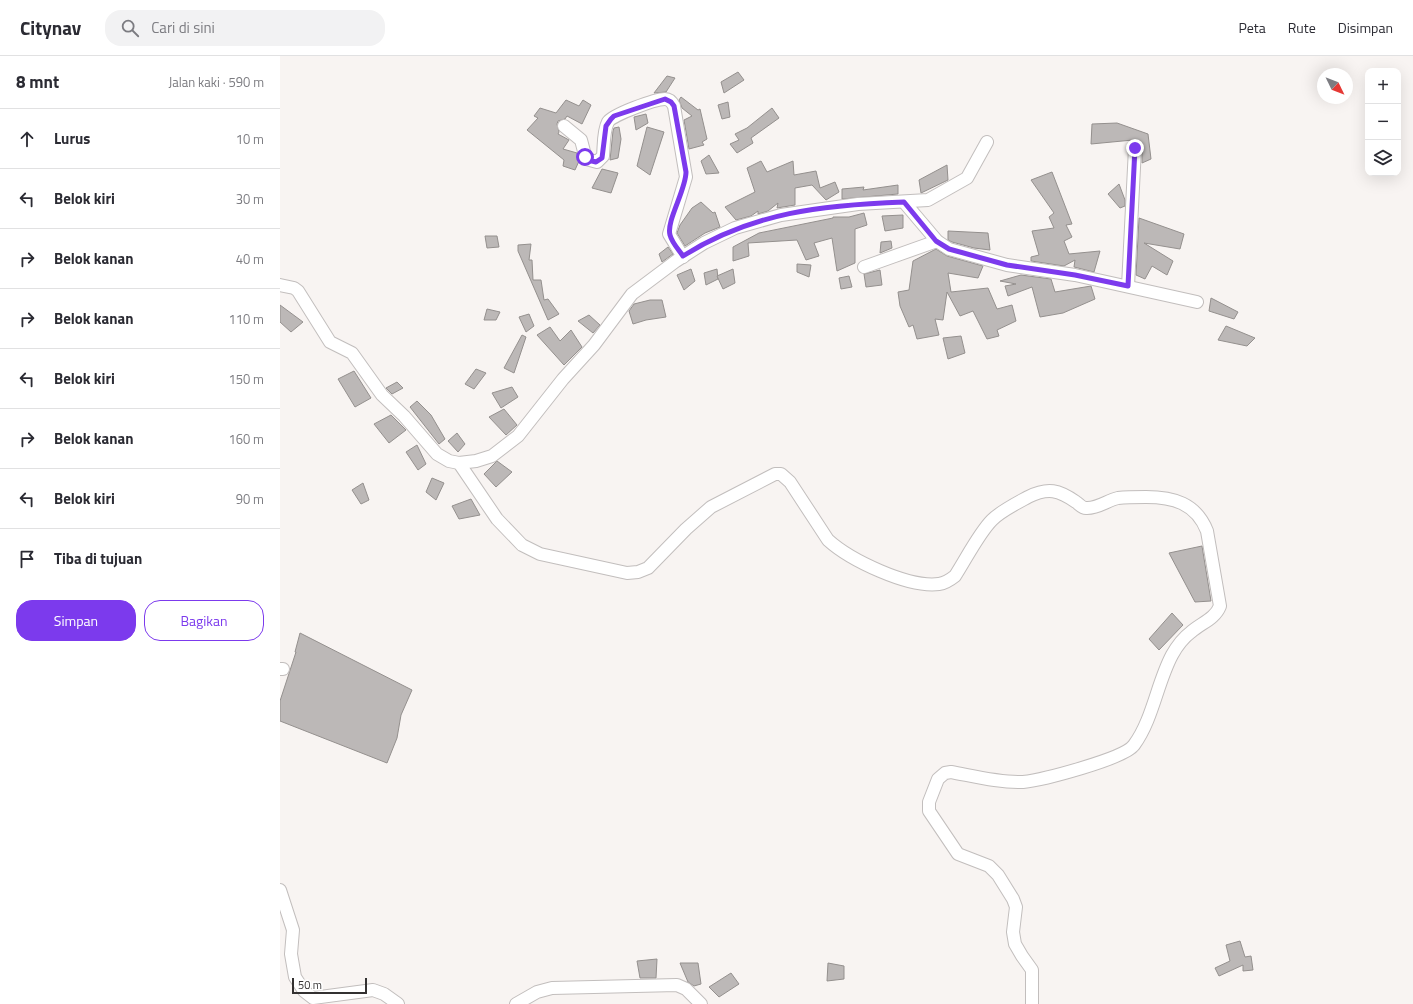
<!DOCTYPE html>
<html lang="id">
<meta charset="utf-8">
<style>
body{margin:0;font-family:"Titillium Web",sans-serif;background:#f2f2f3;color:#2b2b33}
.controls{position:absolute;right:12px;top:12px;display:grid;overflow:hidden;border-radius:8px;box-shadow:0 4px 16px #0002}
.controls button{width:36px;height:36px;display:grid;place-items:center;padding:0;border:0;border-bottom:1px solid #e1e1e2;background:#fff;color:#2b2b33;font:20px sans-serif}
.compass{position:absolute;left:1037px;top:12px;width:36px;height:36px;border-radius:50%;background:#fff;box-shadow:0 4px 16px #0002;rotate:133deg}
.scale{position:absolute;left:12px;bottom:10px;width:75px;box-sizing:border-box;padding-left:4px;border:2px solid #333131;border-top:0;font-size:11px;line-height:14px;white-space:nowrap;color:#333131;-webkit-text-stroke:3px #fff;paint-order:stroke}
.stop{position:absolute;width:12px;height:12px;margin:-9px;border:3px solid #7c3aed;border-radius:50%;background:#fff}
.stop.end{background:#7c3aed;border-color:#fff;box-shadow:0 1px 4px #0008}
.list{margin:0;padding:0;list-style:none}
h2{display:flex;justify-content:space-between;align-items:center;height:52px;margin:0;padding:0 16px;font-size:17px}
h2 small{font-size:13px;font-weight:400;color:#7c7c81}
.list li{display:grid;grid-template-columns:26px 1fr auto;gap:12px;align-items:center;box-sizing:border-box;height:60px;padding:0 16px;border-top:1px solid #e1e1e2}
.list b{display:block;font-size:15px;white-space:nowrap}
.list em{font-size:13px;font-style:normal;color:#7c7c81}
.actions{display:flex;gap:8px;padding:12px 16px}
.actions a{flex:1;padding:9px 0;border:1px solid #7c3aed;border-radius:16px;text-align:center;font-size:14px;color:#7c3aed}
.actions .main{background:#7c3aed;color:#fff}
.icon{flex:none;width:22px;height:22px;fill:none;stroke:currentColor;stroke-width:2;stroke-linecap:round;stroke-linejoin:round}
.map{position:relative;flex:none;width:1133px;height:948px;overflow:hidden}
header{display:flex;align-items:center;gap:24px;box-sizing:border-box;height:56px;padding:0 20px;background:#fff;border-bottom:1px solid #e1e1e2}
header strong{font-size:19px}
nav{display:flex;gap:22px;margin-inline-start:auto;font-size:14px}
.search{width:280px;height:36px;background:#f2f2f3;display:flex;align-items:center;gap:10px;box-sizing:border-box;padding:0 14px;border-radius:16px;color:#7c7c81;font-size:15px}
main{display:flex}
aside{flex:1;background:#fff}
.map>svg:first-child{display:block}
.building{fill:#bcb8b7;stroke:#94908e}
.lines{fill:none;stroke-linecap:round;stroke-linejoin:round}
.minor-casing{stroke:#c2bebd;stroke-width:14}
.minor{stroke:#fff;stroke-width:12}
.route{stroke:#7c3aed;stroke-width:5}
</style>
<header>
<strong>Citynav</strong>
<div class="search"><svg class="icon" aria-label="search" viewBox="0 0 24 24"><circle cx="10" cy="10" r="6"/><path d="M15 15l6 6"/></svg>Cari di sini</div>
<nav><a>Peta</a><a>Rute</a><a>Disimpan</a></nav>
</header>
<main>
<aside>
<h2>8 mnt<small>Jalan kaki · 590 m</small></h2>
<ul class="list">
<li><svg class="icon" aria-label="ahead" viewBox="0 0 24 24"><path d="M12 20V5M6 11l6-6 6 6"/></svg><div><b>Lurus</b></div><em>10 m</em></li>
<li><svg class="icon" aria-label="left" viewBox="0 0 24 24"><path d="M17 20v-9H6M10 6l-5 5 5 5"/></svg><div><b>Belok kiri</b></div><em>30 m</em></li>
<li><svg class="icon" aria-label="right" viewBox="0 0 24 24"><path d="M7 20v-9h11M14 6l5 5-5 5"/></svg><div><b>Belok kanan</b></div><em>40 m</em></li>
<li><svg class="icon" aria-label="right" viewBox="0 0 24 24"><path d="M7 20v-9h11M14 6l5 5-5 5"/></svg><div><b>Belok kanan</b></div><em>110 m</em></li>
<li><svg class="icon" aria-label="left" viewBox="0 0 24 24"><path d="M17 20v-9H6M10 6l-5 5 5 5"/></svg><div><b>Belok kiri</b></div><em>150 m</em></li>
<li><svg class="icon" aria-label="right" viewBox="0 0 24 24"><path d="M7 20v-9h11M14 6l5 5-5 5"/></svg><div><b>Belok kanan</b></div><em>160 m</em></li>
<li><svg class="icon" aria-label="left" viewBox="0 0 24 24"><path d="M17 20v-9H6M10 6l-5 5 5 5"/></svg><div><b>Belok kiri</b></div><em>90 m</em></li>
<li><svg class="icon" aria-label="arrive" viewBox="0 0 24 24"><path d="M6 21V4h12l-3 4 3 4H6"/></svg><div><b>Tiba di tujuan</b></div></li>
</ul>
<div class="actions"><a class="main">Simpan</a><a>Bagikan</a></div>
</aside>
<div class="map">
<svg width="1133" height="948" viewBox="0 0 1133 948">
<rect width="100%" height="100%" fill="#f8f4f2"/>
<g class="building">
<polygon points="458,16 464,24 444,37 441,26"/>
<polygon points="387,20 395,22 386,36 374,37"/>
<polygon points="401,41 418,54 420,53 427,83 422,86 424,89 409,93 404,64 412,60 402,52 399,44"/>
<polygon points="286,44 299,50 303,44 311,49 302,68 287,60 285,63 278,65 277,68 279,76 278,78 289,84 283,93 297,97 299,105 295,114 283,110 284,104 247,74 258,62 254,60 260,52 276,57"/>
<polygon points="448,46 450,61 442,63 438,49"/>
<polygon points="492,52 499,62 471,82 473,87 457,97 450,88 459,84 455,78 467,72"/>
<polygon points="366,58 368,67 356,74 354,61"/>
<polygon points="837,67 868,78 871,103 862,107 862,89 853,84 811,88 812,68"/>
<polygon points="339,71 341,83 338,102 330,104 333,75 334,72"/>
<polygon points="367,71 384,76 370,119 357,110"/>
<polygon points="429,99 439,117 426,118 421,105"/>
<polygon points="481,105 487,116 513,105 514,119 536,115 540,132 555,126 559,136 546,144 532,129 515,132 515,149 497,152 498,147 488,155 478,158 478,155 471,160 456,164 445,151 475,136 467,112"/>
<polygon points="667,109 668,124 641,137 639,124"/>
<polygon points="322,113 338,117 331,137 312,132"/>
<polygon points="772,116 792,168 786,169 792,181 784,185 789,198 820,195 814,216 794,211 795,204 784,210 751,205 751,201 759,199 752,175 774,172 769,161 774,157 751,124"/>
<polygon points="839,128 845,144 845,150 840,152 828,138"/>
<polygon points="618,129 618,138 562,143 562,133 584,131 583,134"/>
<polygon points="421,146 433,157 435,156 440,171 425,177 405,190 397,177 400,169 412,152"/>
<polygon points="584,157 587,169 575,173 575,207 557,215 552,182 534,187 539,200 526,204 517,184 468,187 469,200 453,205 453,191 479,177 553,162 553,161 569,161"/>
<polygon points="623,159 623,172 605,175 602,160"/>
<polygon points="859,162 904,178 900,193 864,187 893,205 887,219 872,210 865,223 856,219"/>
<polygon points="668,175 708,177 710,194 694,192 672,186 668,184"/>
<polygon points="205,180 217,180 219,191 207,192"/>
<polygon points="611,185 612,192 600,197 601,186"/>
<polygon points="251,188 249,204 252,204 253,224 261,224 264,244 268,243 279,258 268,264 238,195 238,189"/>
<polygon points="388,191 393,198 382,206 379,198"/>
<polygon points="656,193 667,200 703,210 698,222 668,217 671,236 708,232 717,253 732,249 736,265 717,274 719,280 707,283 693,255 680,260 667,236 663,264 655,263 659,279 637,283 633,269 629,271 620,250 618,236 629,234 633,205"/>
<polygon points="517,208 531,209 529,221 517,216"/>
<polygon points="411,213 415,225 404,234 397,219"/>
<polygon points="437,213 438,223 426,229 424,217"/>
<polygon points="453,213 455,227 443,233 437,220"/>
<polygon points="600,214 602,229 586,231 584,218"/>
<polygon points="741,219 771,223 775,236 811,230 815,243 783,257 760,261 752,231 728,240 725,230 736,228 720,225"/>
<polygon points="569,220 572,231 561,233 559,222"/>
<polygon points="931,242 958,256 954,263 929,255"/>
<polygon points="370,244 382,244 386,261 366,264 353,268 349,255 354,248"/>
<polygon points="0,249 23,266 11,276 0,266"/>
<polygon points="207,253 220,256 216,264 204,264"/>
<polygon points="249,258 254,270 246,276 239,261"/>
<polygon points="309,259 320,269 313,277 298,265"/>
<polygon points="946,270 975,282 967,290 938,284"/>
<polygon points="270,271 280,285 291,274 302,291 284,309 257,279"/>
<polygon points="242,279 246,281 234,317 224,312"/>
<polygon points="681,280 685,297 668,303 663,282"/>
<polygon points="196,313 206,317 194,333 185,328"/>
<polygon points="74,315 91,342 75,351 58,323"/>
<polygon points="117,326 123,332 112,338 106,332"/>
<polygon points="232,331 238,341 221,352 212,337"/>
<polygon points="137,345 151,359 165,383 159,388 130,351"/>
<polygon points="224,353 237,369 226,379 209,361"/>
<polygon points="111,359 126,374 109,387 94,368"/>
<polygon points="177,377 185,388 178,396 168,385"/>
<polygon points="137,389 146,408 138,414 126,396"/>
<polygon points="217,405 232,416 216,431 204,418"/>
<polygon points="152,422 164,427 156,444 146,436"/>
<polygon points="83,427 89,444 81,448 72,434"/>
<polygon points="191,443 200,459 179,463 172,450"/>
<polygon points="922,490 931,545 915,546 889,497"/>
<polygon points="892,557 903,569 879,594 869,583"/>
<polygon points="20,577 132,634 121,659 117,682 107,707 0,665 0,645 16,596 15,596"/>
<polygon points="960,885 965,901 971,900 973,914 963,915 963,909 939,920 935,912 950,905 946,889"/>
<polygon points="377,903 376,922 360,922 357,905"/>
<polygon points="400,907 418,907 421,928 414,930 408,926"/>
<polygon points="548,907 564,910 564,923 547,925"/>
<polygon points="451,917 459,928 439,941 429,931"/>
</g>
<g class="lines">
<defs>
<g id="minor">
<path d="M 284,70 L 301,84 L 306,103 L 317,106 L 323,100 C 324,91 323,75 328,66 C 332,59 375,43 385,43 C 389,43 392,46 394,50 L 406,121 L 389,178 L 403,201"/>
<polyline points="624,146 657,185 669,193 727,209 795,219 917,246"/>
<polyline points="584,211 657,185"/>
<polyline points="0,229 14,232 18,235 50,286 72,297 102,339 124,360 157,398 169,405 179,407 196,405 212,400 238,380 283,323 314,289 352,238 396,205 424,187 455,172 501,159 578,148 648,144 687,122 707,86"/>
<polyline points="848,230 855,92"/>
<path d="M 179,407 L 217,463 L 242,489 L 260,498 L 347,517 L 358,516 L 368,512 L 406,473 L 431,451 L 495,418 L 501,418 L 510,426 L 548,484 C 570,504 628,532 659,528 C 666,527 670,524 675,520 C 686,503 699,477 712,464 C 721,455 737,447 748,441 C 768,431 779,434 796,446 C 799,448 802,452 806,452 C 817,453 828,444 838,442 C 847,441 857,441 866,441 C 893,441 916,447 927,475 L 940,550 C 935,563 921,567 911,576 C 903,582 897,590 892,599 C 877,627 873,663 854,689 C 844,703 762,724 743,726 C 720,727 693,720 671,716 L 665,717 L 658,723 L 649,746 L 649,755 L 678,798 L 709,810 L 718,819 L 733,843 L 736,851 L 733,876 L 735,888 L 742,900 L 752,914 L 752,948"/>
<polyline points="0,613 3,613"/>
<polyline points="0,834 13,874 11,898 15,921 24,935 33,942 93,934 104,938 118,948"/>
<polyline points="236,948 257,936 272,932 397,929 406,933 421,948"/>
</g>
</defs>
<use href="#minor" class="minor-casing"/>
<use href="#minor" class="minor"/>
</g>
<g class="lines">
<path class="route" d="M 305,101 L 308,104 L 316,106 L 322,102 L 326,70 L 331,63 L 334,60 L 385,43 L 391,46 L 394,50 L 406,116 C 406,134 386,165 390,179 C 392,187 399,194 403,200 C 473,156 543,149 624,146 L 656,185 L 669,193 L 727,209 L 795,219 L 848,230 L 855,92"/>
</g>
</svg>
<div class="controls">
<button>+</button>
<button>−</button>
<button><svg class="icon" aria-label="layers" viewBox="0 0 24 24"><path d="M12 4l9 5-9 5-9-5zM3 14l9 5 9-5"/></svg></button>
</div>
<svg class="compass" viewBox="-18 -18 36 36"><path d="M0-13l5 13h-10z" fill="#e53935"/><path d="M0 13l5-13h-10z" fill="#7c7c81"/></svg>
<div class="scale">50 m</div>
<div class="stop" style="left:305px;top:101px"></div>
<div class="stop end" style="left:855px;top:92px"></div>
</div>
</main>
